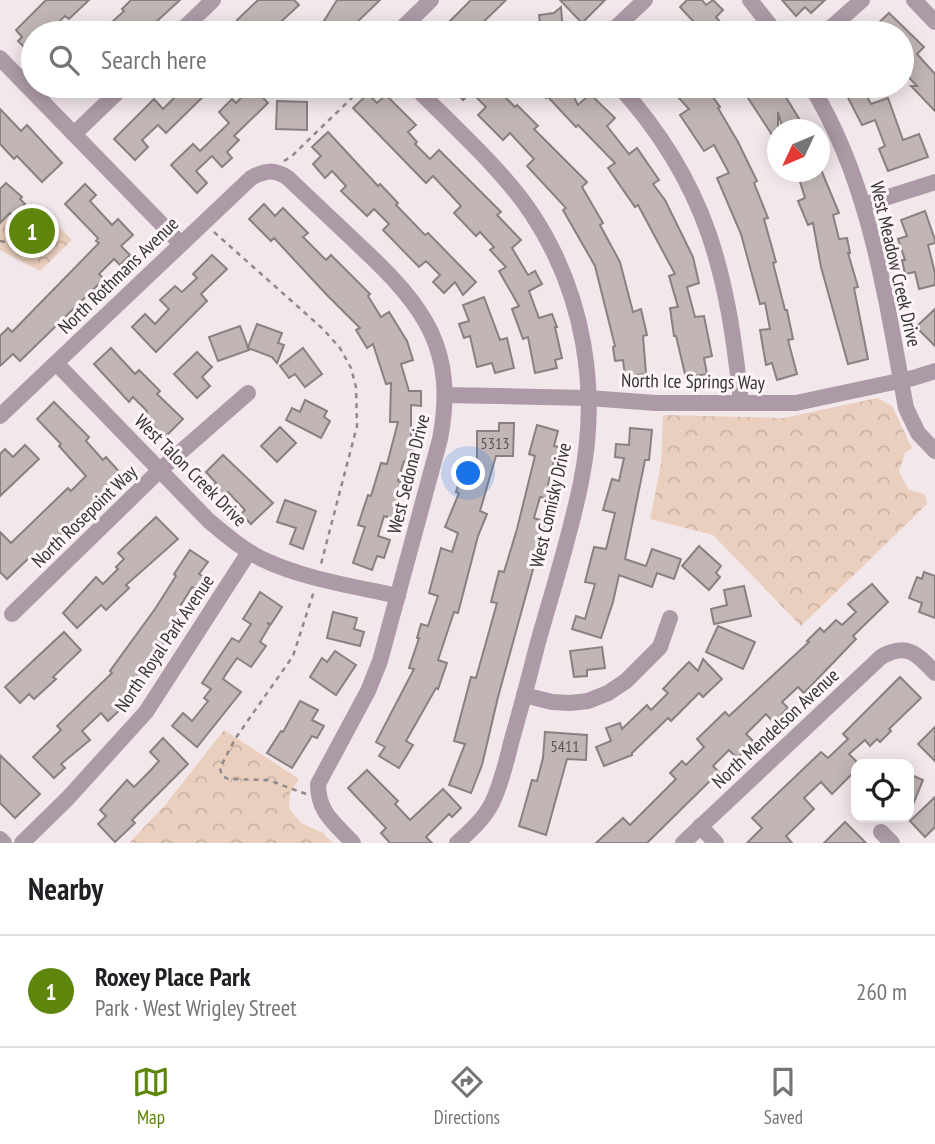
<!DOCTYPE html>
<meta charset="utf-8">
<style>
body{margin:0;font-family:"PT Sans Narrow",sans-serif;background:#f6f6f6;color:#202124}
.controls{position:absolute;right:21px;bottom:21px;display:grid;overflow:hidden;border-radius:14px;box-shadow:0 4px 18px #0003}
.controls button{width:63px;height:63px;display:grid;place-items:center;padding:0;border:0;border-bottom:2px solid #e0e0e0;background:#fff;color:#202124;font:35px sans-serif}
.compass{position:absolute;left:767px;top:119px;width:63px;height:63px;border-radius:50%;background:#fff;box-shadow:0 4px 18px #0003;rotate:226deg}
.you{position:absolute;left:469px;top:474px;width:24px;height:24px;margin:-18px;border:5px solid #fff;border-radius:50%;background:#1a73e8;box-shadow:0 0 0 10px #1a73e833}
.badge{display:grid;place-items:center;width:46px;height:46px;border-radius:50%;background:#5f860c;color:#fff;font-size:23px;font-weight:700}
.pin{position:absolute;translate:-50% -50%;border:4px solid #fff;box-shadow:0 2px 7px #0006}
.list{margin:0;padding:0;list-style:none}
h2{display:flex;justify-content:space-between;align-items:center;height:91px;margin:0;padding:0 28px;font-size:30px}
h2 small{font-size:23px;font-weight:400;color:#757577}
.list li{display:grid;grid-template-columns:46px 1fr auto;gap:21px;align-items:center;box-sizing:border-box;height:112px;padding:0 28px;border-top:2px solid #e0e0e0}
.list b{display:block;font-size:26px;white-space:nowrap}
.list p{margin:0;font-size:23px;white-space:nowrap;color:#757577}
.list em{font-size:23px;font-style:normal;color:#757577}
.icon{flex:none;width:38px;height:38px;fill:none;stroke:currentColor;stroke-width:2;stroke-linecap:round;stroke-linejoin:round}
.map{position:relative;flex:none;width:935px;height:843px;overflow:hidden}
.search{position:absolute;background:#fff;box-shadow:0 4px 18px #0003;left:21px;right:21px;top:21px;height:77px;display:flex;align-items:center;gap:18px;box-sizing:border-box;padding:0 24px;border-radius:38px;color:#757577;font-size:26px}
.sheet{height:203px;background:#fff}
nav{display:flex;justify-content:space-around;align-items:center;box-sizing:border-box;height:98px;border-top:2px solid #e0e0e0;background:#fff;font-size:19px;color:#757577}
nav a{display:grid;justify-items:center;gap:4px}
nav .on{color:#5f860c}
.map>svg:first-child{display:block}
.forest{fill:url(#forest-crowns)}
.building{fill:#c1b6b5;stroke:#89807f;stroke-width:2}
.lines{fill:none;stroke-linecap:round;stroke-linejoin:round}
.path{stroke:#90898b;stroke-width:2.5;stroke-dasharray:5 5;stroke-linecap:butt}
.street{stroke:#ad9aa7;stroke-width:16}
.labels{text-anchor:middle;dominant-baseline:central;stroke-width:6;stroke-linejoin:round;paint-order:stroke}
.number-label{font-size:16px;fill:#5a5454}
.street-label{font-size:19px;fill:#373334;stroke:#fef5f7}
</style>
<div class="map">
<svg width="935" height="843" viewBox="0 0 935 843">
<defs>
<pattern id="forest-crowns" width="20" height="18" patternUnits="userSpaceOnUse" patternTransform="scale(1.75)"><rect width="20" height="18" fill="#ebcfbe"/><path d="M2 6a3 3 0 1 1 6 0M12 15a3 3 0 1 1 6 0" fill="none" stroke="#cab2a4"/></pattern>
</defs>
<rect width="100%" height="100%" fill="#f2e7ea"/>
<g class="forest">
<polygon points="40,207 72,240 40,271 0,250 0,222"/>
<polygon points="877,398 892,406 912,448 905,453 899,472 909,490 925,494 927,504 801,626 713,535 650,519 661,464 663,415 784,418"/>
<polygon points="224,730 299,779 290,793 289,809 301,823 323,833 333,843 129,843 166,804"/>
</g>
<g class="building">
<polygon points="46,0 89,0 69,19 65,16 47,33 33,33 33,56 18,41 22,37 16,30"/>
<polygon points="131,0 180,0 144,33 100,33 124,11 122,9"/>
<polygon points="258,0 294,0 299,5 269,33 233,33 241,25 237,20"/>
<polygon points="337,0 380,0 354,25 367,33 326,33 319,29"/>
<polygon points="471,0 506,0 472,33 438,33"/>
<polygon points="560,0 605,0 582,23"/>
<polygon points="687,0 702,0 706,5 713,0 723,10 716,17 729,33 704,33 680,7"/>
<polygon points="782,0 825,0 811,13 805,7 796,16"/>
<polygon points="561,7 563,33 541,33 539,15 554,13"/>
<polygon points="889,13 924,47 917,54 935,74 935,111 911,86 917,86 902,70 902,33 868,33"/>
<polygon points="186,86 214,86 166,133 158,125 142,140 148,147 135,160 114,139 154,99 163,109"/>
<polygon points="252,86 268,103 234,136 239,140 227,152 232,158 222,167 212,156 196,171 207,183 197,193 171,165 193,144 200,151 229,123 219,112 232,99 236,103"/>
<polygon points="450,86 494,86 515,107 517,105 538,126 534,129 587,182 582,187 603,223 600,225 620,262 633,312 641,309 647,335 643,336 646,374 625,376 623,360 615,361 613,347 615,346 595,266 563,210 566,208 527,166 534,159 510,133 503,140 478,115 486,107 471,92 463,100"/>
<polygon points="539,86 568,86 578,105 590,94 615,118 607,126 629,154 637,148 659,180 653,184 665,200 693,257 699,283 687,287 695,317 704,316 712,356 704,358 707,374 686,378 676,336 674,336 670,308 678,307 669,276 675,274 638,205 635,207 608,168 615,163 578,125 576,127 548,97 546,98"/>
<polygon points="668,86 705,86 720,107 718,108 738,142 757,181 754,183 768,218 764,219 776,262 773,263 785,310 787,310 793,339 788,340 797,374 777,380 772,363 766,365 760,330 770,329 765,303 760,304 741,234 717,178 729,173 714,145 704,151 680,115 689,109"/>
<polygon points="746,86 779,86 806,130 783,130 778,112 778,144 748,98 752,95"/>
<polygon points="842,86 861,86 871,104 888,98 903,140 919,134 928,157 888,171 879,149 885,146 875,120 862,125"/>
<polygon points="368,94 377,103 386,95 416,125 408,132 417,142 415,144 430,159 439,150 501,212 497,215 521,240 512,248 528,275 535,271 542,284 529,291 539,318 552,314 557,327 555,327 562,358 555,360 557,368 535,373 528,337 523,339 512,309 519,306 499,271 506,267 490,250 494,247 480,232 476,236 454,213 461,206 433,176 426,183 353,108"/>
<polygon points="277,101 307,102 307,130 276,129"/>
<polygon points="0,109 21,131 27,125 62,163 42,182 17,156 14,159 0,144"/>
<polygon points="328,132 378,186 380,184 398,203 396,205 425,235 428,233 476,282 463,295 455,282 444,293 433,282 440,275 426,261 419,267 383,230 389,224 374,209 367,216 341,191 346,186 332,171 325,178 313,164 321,156 312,147"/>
<polygon points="797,172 822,172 839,213 833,215 839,239 847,238 850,253 848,253 858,287 854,288 868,359 848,364 821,267 813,223 808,225 798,201 805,198"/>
<polygon points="6,183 22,197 20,199 25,204 13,216 10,213 0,223 0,189"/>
<polygon points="85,184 96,195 90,201 112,225 118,219 133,235 121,246 130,255 120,265 114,259 99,274 104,279 20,361 13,354 0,366 0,336 8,328 12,332 99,243 96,241 98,238 65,204"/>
<polygon points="264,204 275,216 283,208 308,233 303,237 326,260 331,255 370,294 368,296 381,317 389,312 407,341 413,360 401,364 409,391 421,391 421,406 411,405 411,436 417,437 410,463 404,461 398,481 405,484 394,519 384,516 378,536 390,540 384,558 377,556 372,570 353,563 365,527 358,525 368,495 371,496 381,463 387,464 398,422 390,422 391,383 386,384 373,344 367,348 356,330 360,328 326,294 274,238 271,241 249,219"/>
<polygon points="925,211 935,240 935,243 928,245 935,273 935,285 919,289 915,272 905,274 902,260 905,260 898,239 907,236 901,220"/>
<polygon points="212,255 227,269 201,294 207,301 156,352 132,327 145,314 155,324 169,309 160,300 175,286 182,292 197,278 193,274"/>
<polygon points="484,297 500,340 507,338 514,368 495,373 492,363 477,367 470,336 464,338 459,324 469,321 463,305"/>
<polygon points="935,309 935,346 916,327"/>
<polygon points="257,324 282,333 278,343 284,345 277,363 272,357 248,348 249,350 218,361 209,337 240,326 248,347"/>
<polygon points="111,348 135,374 139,370 160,391 157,394 183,419 165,437 143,415 147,411 133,397 129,402 94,364"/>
<polygon points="303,348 322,374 305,387 295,374 289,378 280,366"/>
<polygon points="197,352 212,367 202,377 210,386 197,398 174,374"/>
<polygon points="305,400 327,411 324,417 330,421 321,438 286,420 292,408 300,412"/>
<polygon points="54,402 89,437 86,441 103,460 106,457 123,476 36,557 33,554 7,579 0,572 0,532 11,543 68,488 71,491 86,476 59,446 61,444 37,419"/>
<polygon points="499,423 514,423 513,456 496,456 480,511 487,514 478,536 458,613 454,612 438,660 447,663 438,689 436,688 406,741 413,745 399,768 379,756 385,747 376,742 414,669 409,668 419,638 417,638 421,624 428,626 438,596 429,593 441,548 452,552 458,533 445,527 459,493 456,492 463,469 470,472 472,463 477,465 477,431 499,431"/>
<polygon points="537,425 558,431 554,446 563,448 560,462 554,461 548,484 556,486 552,500 540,497 534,518 546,522 498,697 482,765 471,793 449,785 465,744 454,741 471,677 476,678 497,603 491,602 499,571 504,572 517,529 535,456 529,454"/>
<polygon points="280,427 296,443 277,462 261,446"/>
<polygon points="630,428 652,430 649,460 645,460 625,559 646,566 652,549 681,559 674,579 657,573 652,587 619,575 613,602 601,638 572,629 576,616 585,619 595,584 585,582 594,547 606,549 615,513 603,510 612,479 619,481 624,458 615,457 616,444 629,445"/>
<polygon points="25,445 39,459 0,496 0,454 5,449 13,457"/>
<polygon points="223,455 273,503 251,524 241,514 245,510 228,492 222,498 212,487 216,483 206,472"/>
<polygon points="285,500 316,511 303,549 290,544 296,528 277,522"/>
<polygon points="156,517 178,539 126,585 129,588 106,610 101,605 77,628 63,613 96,577 103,584 118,569 116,567 124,559 118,553"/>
<polygon points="699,546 721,566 716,573 720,577 709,590 682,566"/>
<polygon points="190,550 208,562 199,574 206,578 197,590 192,587 179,608 185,611 155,656 152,654 140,672 144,675 126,704 108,721 101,713 82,731 90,740 61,764 65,768 54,778 33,757 61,730 57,726 112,673 110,671 155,609 176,576 174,574"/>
<polygon points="924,572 935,576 935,618 919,612 922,603 909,598 917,577 922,579"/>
<polygon points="872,584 888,602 853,636 856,639 804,693 798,687 782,702 788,708 774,723 766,714 746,734 754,742 737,758 729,750 713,766 719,772 647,843 596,843 623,818 630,825 676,779 670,773 682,761 686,765 704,747 697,739 725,712 729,716 809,642 807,641 820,628 824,632 836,620 842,625 856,612 848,604"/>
<polygon points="744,586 751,616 714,624 711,609 727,605 724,590"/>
<polygon points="260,592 282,607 271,624 267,623 270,625 260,642 266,646 251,667 237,658 226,674 223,679 241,692 197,747 172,726 183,713 192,721 208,701 204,698 211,689 202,683 232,638 239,642 251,624 243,619"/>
<polygon points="333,612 357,618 354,629 364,632 360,646 327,638"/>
<polygon points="718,626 755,642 743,669 706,652"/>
<polygon points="64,632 81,650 53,677 56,679 34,699 29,694 20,703 5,687"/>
<polygon points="602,647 605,668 587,670 587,676 574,677 570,651"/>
<polygon points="335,651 356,665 336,695 310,677 322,658 327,662"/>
<polygon points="703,659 722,679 703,697 699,693 671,721 668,718 632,753 632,755 604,766 596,747 611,741 606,728 620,723 622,729 647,705 651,710 668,693 663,689 679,672 689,662 698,671"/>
<polygon points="900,677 921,698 889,729 891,731 880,742 877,739 870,746 865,740 849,754 856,761 856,770 832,794 821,782 804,798 814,809 786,836 792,843 747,843 762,828 752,818 821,752 828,758 848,739 843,734"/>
<polygon points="300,701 318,710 312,720 324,726 317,738 312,736 292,768 267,753 281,731 283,732"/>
<polygon points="935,727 935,761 918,744"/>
<polygon points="545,732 587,735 586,760 567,759 546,835 519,826 532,780 537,781 543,758"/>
<polygon points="163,738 188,764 132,820 135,823 115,842 98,824 106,816 100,810 127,780 134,787 150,771 159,761 150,752"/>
<polygon points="0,755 40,794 15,818 0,803"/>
<polygon points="367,770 398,801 395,804 410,820 443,789 461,808 452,817 449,814 426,837 432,843 390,843 381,833 386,828 348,788"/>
<polygon points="909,774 923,780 909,814"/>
<polygon points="935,797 935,827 925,837 910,821"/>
<polygon points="845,822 866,843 824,843"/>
</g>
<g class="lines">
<g class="path">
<polyline points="284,161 292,156 364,86"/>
<polyline points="214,232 323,329 340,348 351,368 356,387 357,426 321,564"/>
<polyline points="0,241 32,248"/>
<polyline points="306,794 268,780 228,779 222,776 220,768 235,739 293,656 314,591"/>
</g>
<g class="street">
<polyline points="750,0 776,33"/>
<polyline points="914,0 935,22"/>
<polyline points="179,33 213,0"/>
<polyline points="397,33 431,0"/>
<polyline points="610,33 645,0"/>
<polyline points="825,33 862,0"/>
<polyline points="0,58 181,244"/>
<path d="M 414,86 C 451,124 503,170 532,214 C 584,293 600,390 581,482 C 570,537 552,592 537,646 C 529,678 520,711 511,743 C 506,763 501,785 492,803 C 484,819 470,831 457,843"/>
<path d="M 619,86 C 708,184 728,275 741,403"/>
<path d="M 811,86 C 870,182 886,299 906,408 L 918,433 L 935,451"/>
<polyline points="74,134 124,86"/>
<polyline points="863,205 935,182"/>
<path d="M 56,363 L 209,521 C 226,535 242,549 262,559 C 304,579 353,586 398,596"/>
<polyline points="445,395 588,398 656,403 796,403 913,378 935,371"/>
<path d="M 0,416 L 251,178 C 266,170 274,169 288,178 C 313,202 338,225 362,248 C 425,307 457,350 440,439 L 380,661 L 368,691 L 318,784 C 318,813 335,823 353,843"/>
<polyline points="12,614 160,470 248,393"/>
<polyline points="524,695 552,702 570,703 588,701 608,693 626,681 660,647 670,618"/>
<polyline points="700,826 716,843"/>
<polyline points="881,832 892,843"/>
<polyline points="0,839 4,843"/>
<polyline points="22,843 68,798 146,712 249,552"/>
<path d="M 683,843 L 881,657 C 907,642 917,654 935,673"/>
</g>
</g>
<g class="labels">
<g class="number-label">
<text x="495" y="443">5313</text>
<text x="565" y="746">5411</text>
</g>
<g class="street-label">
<text transform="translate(896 264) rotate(77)">West Meadow Creek Drive</text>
<text transform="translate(118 275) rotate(-44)">North Rothmans Avenue</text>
<text transform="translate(693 381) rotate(1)">North Ice Springs Way</text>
<text transform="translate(191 470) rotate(45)">West Talon Creek Drive</text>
<text transform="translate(408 474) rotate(-76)">West Sedona Drive</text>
<text transform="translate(550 505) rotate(-77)">West Comisky Drive</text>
<text transform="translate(84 516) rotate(-44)">North Rosepoint Way</text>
<text transform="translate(164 643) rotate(-56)">North Royal Park Avenue</text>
<text transform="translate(775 728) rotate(-43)">North Mendelson Avenue</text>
</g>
</g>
</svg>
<div class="controls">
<button><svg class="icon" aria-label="locate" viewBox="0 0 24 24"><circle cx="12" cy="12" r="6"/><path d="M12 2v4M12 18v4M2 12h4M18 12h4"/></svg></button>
</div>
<svg class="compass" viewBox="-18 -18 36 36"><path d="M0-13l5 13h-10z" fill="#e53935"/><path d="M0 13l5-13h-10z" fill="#757577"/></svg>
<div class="you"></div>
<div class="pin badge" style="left:32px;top:231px">1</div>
<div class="search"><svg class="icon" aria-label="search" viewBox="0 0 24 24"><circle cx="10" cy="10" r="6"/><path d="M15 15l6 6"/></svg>Search here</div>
</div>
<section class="sheet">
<h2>Nearby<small></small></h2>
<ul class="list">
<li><span class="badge">1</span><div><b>Roxey Place Park</b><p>Park · West Wrigley Street</p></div><em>260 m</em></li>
</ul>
</section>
<nav>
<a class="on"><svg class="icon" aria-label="map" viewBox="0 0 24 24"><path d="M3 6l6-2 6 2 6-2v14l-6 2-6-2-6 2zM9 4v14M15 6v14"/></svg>Map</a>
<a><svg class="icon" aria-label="directions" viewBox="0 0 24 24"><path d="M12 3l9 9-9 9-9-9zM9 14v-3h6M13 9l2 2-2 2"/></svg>Directions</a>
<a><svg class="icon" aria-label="saved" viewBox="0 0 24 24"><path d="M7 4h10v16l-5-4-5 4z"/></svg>Saved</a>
</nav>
